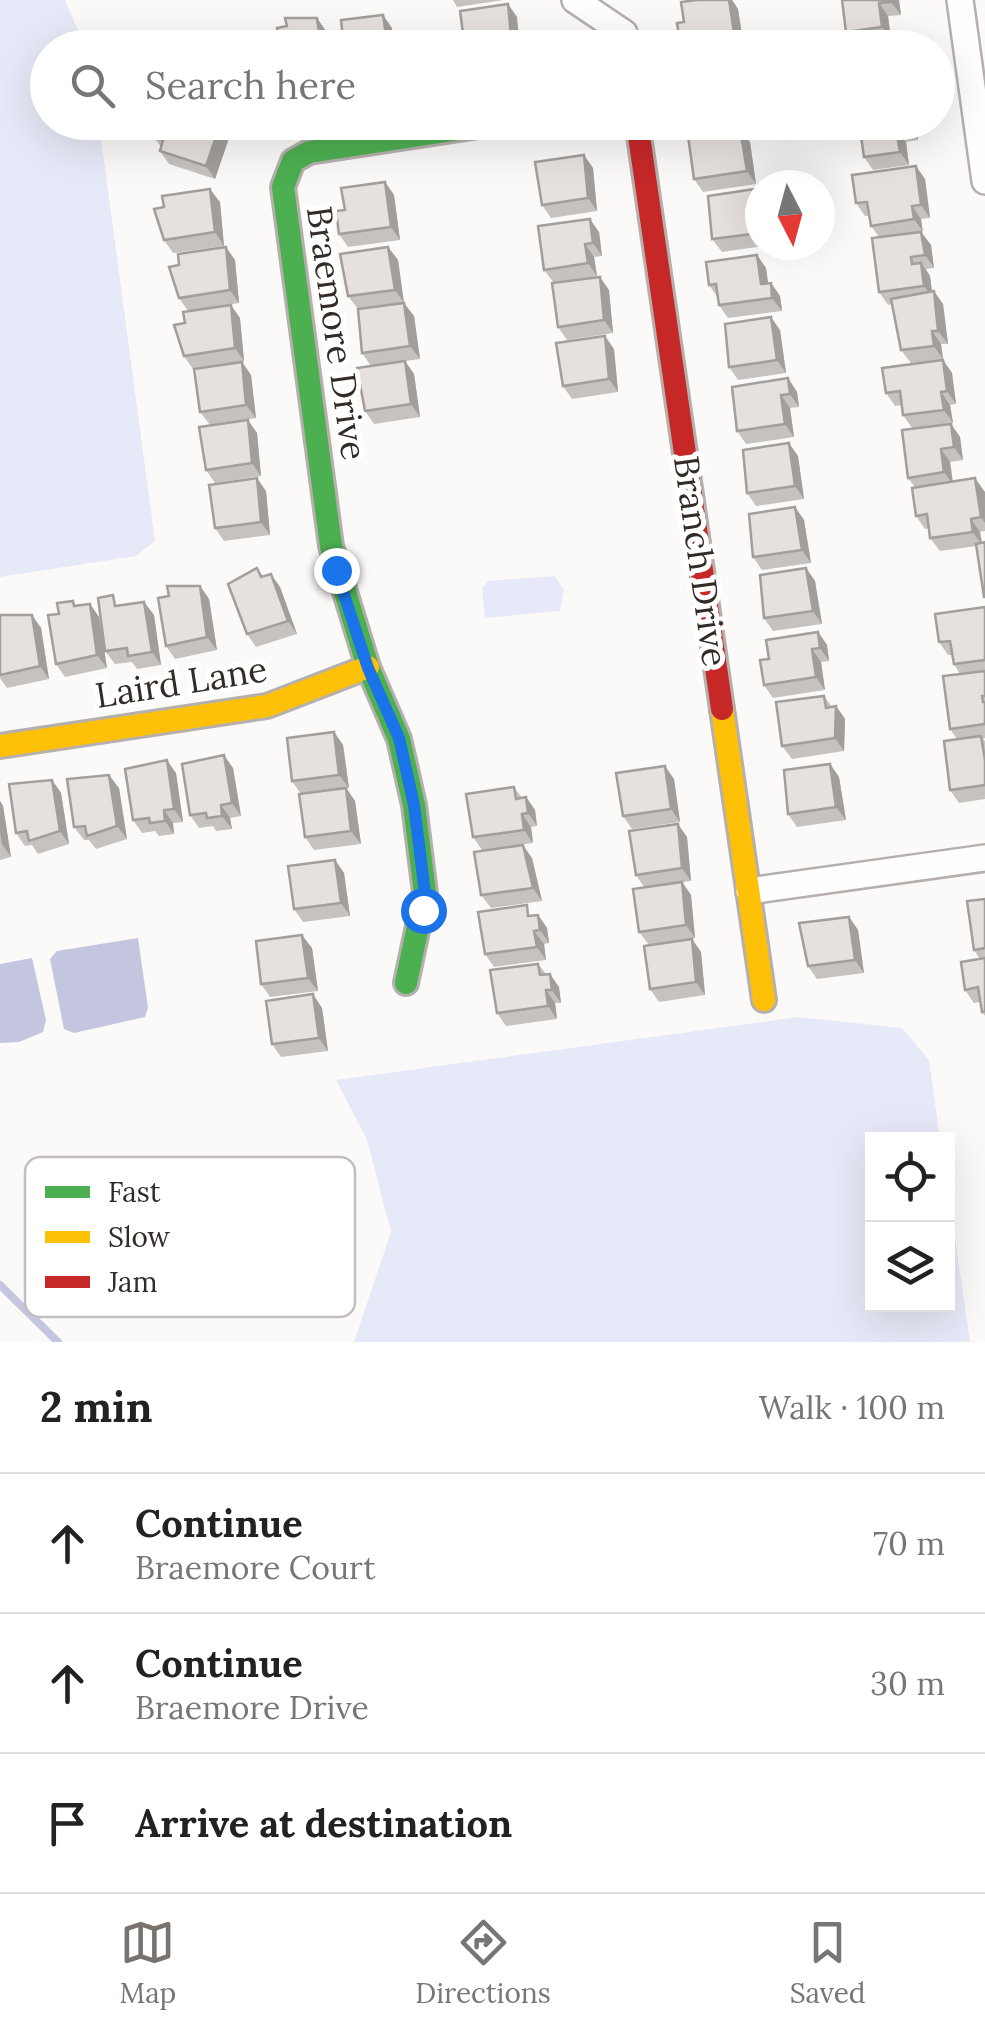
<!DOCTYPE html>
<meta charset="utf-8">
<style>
body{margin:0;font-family:Lora,serif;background:#f2f2f2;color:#222}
.controls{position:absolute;right:30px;bottom:30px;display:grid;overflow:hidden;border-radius:0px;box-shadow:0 10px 40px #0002}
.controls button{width:90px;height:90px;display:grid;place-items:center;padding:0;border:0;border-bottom:2px solid #e0e0e0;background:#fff;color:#222;font:50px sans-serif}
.compass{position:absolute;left:745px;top:170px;width:90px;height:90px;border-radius:50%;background:#fff;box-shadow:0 10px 40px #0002;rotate:174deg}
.stop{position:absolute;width:30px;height:30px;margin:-22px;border:8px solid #1a73e8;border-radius:50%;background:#fff}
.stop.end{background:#1a73e8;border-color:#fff;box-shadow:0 2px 10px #0008}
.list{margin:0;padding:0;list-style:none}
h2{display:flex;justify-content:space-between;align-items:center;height:130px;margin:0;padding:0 40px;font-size:42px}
h2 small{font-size:32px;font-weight:400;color:#767676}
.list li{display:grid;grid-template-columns:65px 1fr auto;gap:30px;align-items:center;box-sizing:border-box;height:140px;padding:0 40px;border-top:2px solid #e0e0e0}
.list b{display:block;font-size:38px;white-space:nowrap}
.list p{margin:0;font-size:32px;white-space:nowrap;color:#767676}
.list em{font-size:32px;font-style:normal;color:#767676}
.icon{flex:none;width:55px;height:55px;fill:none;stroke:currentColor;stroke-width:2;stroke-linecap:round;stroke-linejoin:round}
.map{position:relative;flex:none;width:985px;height:1342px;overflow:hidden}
.search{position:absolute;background:#fff;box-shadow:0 10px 40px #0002;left:30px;right:30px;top:30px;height:110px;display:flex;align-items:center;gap:25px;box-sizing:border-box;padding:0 35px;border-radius:55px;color:#767676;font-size:38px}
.sheet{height:550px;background:#fff}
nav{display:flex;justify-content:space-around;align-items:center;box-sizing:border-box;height:140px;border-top:2px solid #e0e0e0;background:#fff;font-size:28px;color:#767676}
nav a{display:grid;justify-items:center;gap:5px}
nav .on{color:#797370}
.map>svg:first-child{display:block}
.green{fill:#e8e9f8}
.water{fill:#c4c6df}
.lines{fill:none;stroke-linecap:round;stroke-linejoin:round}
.stream{stroke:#c4c6df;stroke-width:8}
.street-casing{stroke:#b5b0ae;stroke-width:30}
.fast-casing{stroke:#b5b0ae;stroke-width:28}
.slow-casing{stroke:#b5b0ae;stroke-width:28}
.jam-casing{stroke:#b5b0ae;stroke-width:28}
.street{stroke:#fffefe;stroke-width:25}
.fast{stroke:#4caf50;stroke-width:22}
.slow{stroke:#ffc107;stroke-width:22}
.jam{stroke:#c62828;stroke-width:22}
.wall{fill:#c6c2bf}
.shaded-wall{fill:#a19e9b}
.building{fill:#e6e1de;stroke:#a19e9b;stroke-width:2.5}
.route{stroke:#1a73e8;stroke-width:12}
.labels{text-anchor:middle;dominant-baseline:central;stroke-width:10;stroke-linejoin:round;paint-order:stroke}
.street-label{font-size:35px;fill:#332b27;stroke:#fff}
.key{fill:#fff;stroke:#c2bfbe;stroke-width:2.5}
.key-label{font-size:28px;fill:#332b27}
</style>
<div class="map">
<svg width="985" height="1342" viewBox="0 0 985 1342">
<rect width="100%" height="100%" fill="#fcfaf8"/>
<g class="green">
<polygon points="0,0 65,0 85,47 48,48 48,122 99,123 155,541 136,556 0,577"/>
<polygon points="555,576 564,590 560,611 485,618 482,589 488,581"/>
<polygon points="798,1017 902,1028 929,1060 940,1139 872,1140 872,1304 948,1304 948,1188 970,1342 354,1342 391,1232 367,1140 336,1080"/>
</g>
<g class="water">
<polygon points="138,938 148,1008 145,1017 74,1033 64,1029 50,959 57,951"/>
<polygon points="32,958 46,1020 43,1032 19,1042 0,1043 0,964"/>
</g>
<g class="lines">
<polyline class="stream" points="0,1285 58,1342"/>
<defs>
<g id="street">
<polyline points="575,0 624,33"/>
<polyline points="960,0 985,181"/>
<polyline points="749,891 985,858"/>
</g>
<polyline id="fast" points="406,983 425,893 414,805 399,739 368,667 331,546 283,187 293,161 309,152 505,122"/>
<g id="slow">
<polyline points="722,709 764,1000"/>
<polyline points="0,746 267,706 368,667"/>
</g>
<polyline id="jam" points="637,122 722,709"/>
</defs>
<use href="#street" class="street-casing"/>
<use href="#fast" class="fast-casing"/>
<use href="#slow" class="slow-casing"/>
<use href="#jam" class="jam-casing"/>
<use href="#street" class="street"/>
<use href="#fast" class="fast"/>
<use href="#slow" class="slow"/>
<use href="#jam" class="jam"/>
</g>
<g class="wall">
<polygon points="453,0 504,0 457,7"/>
<polygon points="697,0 732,0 738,9 744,48 681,48 684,22"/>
<polygon points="842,0 899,0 901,15 888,16 891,40 855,45 846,32"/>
<polygon points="859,122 916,122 918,140 906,142 909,165 873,170 864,157"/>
<polygon points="154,137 229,138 215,179 169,164 160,151 161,147"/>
<polygon points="750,142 756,184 703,192 694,179"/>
<polygon points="593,168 597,211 551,218 542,205"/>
<polygon points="925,179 930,218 921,219 922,233 931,245 934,268 926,269 930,276 932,292 943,304 948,344 941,344 943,359 911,363 901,350 892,304 888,305 879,292 879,237 871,226 870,216 865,216 856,203"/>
<polygon points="385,182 394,195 400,240 348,247 339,234 345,210"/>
<polygon points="755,189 760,197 760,245 770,245 722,252 712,239"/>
<polygon points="220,202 224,246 173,253 164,240"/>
<polygon points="599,232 602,256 594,257 597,276 554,283 544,270"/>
<polygon points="388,247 398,260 404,303 358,309 348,296"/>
<polygon points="235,260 239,303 188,311 179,298 179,265"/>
<polygon points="766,268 768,283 771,283 780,296 782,311 728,318 719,305 718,298 709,285"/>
<polygon points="609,290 613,333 567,340 558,327"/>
<polygon points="414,316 420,359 405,361 414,374 420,417 374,424 365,411 371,366 362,353"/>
<polygon points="240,318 244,361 242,362 251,375 256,418 210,425 200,412 228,364 193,369 184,356"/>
<polygon points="780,330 786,373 738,380 729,367"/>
<polygon points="614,349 618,392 572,399 563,386"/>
<polygon points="943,360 952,373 956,404 950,405 953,423 912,428 903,415 902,405 895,406 886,393"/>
<polygon points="788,378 797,392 799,407 790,408 794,437 746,444 737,431"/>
<polygon points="951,424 960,437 963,460 950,462 953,482 985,492 985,531 980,532 982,543 985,542 985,599 977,546 940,551 930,538 929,528 925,529 916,516 915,487 908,478"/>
<polygon points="257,433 261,476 215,483 206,470"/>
<polygon points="798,456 804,499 756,506 747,493"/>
<polygon points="266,491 270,535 224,541 215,528"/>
<polygon points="795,507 804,520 811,563 762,570 753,557"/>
<polygon points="257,568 263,576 280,587 297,634 256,647 247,634"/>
<polygon points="806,568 815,581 822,624 773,631 764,618"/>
<polygon points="200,586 209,599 217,650 175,659 166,646 169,596"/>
<polygon points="73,601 76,606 90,604 99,617 107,668 65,677 56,664 59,614"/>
<polygon points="144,602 154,615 161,665 137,669 132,662 115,664 105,651 120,605"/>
<polygon points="985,607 985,738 983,739 985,741 985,799 959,803 950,790 957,739 950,729 960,674 954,664 952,655 948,655 939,642"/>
<polygon points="32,615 41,628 49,679 7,688 0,678 0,625"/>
<polygon points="818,632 827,645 829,661 821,662 825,690 773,698 764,685"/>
<polygon points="824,696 832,707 836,706 845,719 844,751 792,759 782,746"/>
<polygon points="334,732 343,745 349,788 346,788 355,801 361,844 314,850 305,837 301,794 292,781"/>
<polygon points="830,764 839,777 846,820 797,827 788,814"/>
<polygon points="233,768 241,816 230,818 232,829 216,831 213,826 199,828 190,815"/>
<polygon points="176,773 183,822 173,823 174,834 159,836 155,831 142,833 133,820"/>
<polygon points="674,779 680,822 632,829 623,816"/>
<polygon points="52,780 61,793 69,844 38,854 32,845 25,846 16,833"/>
<polygon points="514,787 522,798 526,797 535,810 537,826 531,827 533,843 482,850 473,837"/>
<polygon points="119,788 127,839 96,849 89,840 84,840 74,827"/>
<polygon points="0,801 3,806 11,857 0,860"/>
<polygon points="687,837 691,881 682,882 691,895 695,938 692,939 701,952 705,995 659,1002 650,989 649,945 639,932 644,887 636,875"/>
<polygon points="532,858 542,901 491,908 481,895"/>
<polygon points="335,860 344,873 350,916 303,922 294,909"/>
<polygon points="985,899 985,1016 982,1012 980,1002 974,1003 965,990 980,959 974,950"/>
<polygon points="538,915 547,928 549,943 544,944 546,960 494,967 485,954 534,916"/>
<polygon points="849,917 858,930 864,973 817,979 808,966"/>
<polygon points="312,948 318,991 270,997 261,984"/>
<polygon points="538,964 546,974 559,987 561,1003 555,1003 557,1019 506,1026 497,1013"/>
<polygon points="322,1008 328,1051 281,1057 272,1044"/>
</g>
<g class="shaded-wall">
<polygon points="729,0 732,0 738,9 744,48 741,48 735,39"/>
<polygon points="891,0 899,0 901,15 891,2"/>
<polygon points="879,3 888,16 891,40 882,27"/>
<polygon points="508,4 517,17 520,48 512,47"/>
<polygon points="383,15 392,28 395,48 388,48"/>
<polygon points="317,18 326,31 329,48 321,48"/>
<polygon points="909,122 916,122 918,140 909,127"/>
<polygon points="220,125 229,138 215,179 206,166"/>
<polygon points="740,128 750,142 756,184 747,171"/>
<polygon points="896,129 906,142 909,165 900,152"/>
<polygon points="584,155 593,168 597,211 588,198"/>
<polygon points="916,166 925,179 930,218 921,205"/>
<polygon points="385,182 394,195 400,240 391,227"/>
<polygon points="210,189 220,202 224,246 215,232"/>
<polygon points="755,189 760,197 760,228"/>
<polygon points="912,206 921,219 923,232 914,219"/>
<polygon points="590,219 599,232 602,256 593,243"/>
<polygon points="921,232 931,245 934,268 925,255"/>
<polygon points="585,244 594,257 597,276 588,263"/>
<polygon points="226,247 235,260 239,303 230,290"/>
<polygon points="388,247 398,260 404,303 395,290"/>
<polygon points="757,255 766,268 770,297 761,284"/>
<polygon points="921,263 930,276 933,299 924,286"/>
<polygon points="600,277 609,290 613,333 604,320"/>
<polygon points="771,283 780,296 782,311 772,298"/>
<polygon points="934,291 943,304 948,344 938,331"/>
<polygon points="404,303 414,316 420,359 410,346"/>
<polygon points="231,305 240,318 244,361 235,348"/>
<polygon points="771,317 780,330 786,373 777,360"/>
<polygon points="932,331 941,344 943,359 934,346"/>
<polygon points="605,336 614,349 618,392 609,379"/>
<polygon points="943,360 952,373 956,404 947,391"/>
<polygon points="405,361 414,374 420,417 411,404"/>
<polygon points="242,362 251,375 256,418 246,405"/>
<polygon points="788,378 797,392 799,407 790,394"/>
<polygon points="941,392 950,405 953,423 944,410"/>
<polygon points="781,395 790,408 794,437 785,424"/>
<polygon points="248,420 257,433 261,476 252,463"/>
<polygon points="951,424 960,437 963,460 954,447"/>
<polygon points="789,443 798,456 804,499 795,486"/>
<polygon points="941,449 950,462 953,485 944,472"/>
<polygon points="257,478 266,491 270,535 261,522"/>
<polygon points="975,478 985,492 985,523 981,517"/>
<polygon points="795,507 804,520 811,563 802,550"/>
<polygon points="971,519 980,532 982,545 973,532"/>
<polygon points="806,568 815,581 822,624 813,611"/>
<polygon points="271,574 280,587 297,634 288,621"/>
<polygon points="200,586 209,599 217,650 207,637"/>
<polygon points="144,602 154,615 161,665 152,652"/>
<polygon points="90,604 99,617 107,668 97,655"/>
<polygon points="32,615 41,628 49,679 40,666"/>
<polygon points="818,632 827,645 829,661 820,648"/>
<polygon points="812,649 821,662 825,690 816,677"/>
<polygon points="836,706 845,719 844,751 835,738"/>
<polygon points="334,732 343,745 349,788 339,775"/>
<polygon points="224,755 233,768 241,816 232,803"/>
<polygon points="167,760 176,773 183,822 174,809"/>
<polygon points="830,764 839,777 846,820 836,807"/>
<polygon points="665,766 674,779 680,822 671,809"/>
<polygon points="109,775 119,788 127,839 117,826"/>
<polygon points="52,780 61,793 69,844 60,831"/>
<polygon points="346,788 355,801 361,844 351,831"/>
<polygon points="526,797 535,810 537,826 528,813"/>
<polygon points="0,801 3,806 11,857 2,844 0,832"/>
<polygon points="221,805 230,818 232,829 222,816"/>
<polygon points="164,810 173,823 174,834 165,821"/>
<polygon points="522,814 531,827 533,843 524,830"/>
<polygon points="678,824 687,837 691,881 682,868"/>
<polygon points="523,845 532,858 542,901 533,888"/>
<polygon points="335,860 344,873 350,916 341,903"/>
<polygon points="682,882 691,895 695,938 686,925"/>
<polygon points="538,915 547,928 549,943 540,930"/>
<polygon points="849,917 858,930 864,973 855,960"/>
<polygon points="534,931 544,944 546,960 537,947"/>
<polygon points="302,935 312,948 318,991 308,978"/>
<polygon points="692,939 701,952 705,995 696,982"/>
<polygon points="550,974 559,987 561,1003 552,990"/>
<polygon points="546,990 555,1003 557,1019 548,1006"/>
<polygon points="313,994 322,1008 328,1051 319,1038"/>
</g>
<g class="building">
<polygon points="697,0 729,0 735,39 681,47 677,23 684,22 681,2"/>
<polygon points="842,0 891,0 891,2 879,3 882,27 846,32"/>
<polygon points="508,4 512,47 465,48 460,11"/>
<polygon points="383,15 388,48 344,48 341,20"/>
<polygon points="285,18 317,18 321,48 280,48 277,28 287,26"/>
<polygon points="223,39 231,48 210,48"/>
<polygon points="897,41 898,48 850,48"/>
<polygon points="161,122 212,122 220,125 206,166 160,151 163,140 154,137"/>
<polygon points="859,122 909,122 909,127 896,129 900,152 864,157"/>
<polygon points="740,128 747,171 694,179 688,136"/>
<polygon points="584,155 588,198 542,205 535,162"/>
<polygon points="916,166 921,205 912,206 914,219 871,226 867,202 856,203 852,175"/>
<polygon points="385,182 391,227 339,234 336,211 345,210 341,188"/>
<polygon points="210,189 215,232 164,240 154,209 164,207 162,196"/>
<polygon points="755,189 760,233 712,239 708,196"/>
<polygon points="590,219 593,243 585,244 588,263 544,270 538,226"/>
<polygon points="921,232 925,255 911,257 912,264 921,263 924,286 879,292 872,238"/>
<polygon points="226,247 230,290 179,298 169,267 179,265 178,254"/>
<polygon points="388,247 395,290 348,296 340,254"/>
<polygon points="757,255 761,284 771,283 772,298 719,305 716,284 709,285 706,262"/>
<polygon points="600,277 604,320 558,327 552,283"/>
<polygon points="934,291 938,331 932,331 934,346 901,350 891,299"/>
<polygon points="404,303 410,346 362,353 358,309"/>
<polygon points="231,305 235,348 184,356 174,325 185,323 183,312"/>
<polygon points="771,317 777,360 729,367 725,324"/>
<polygon points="605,336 609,379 563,386 556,343"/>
<polygon points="943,360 947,391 941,392 944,410 903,415 900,391 886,393 882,368"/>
<polygon points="405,361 411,404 365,411 357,368"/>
<polygon points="242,362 246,405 200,412 194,369"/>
<polygon points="788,378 790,394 781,395 785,424 737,431 732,387"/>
<polygon points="248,420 252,463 206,470 199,427"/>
<polygon points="951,424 954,447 941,449 944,472 908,478 902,430"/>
<polygon points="789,443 795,486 747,493 743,450"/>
<polygon points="257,478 261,522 215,528 209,485"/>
<polygon points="975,478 981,517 971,519 973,532 930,538 927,514 916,516 912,488"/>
<polygon points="795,507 802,550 753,557 749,514"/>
<polygon points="985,542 985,597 984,597 976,544"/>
<polygon points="257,568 261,577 271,574 288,621 247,634 228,584"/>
<polygon points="806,568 813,611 764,618 760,575"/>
<polygon points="167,586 200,586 207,637 166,646 158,598 169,596"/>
<polygon points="113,595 115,606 144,602 152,652 128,656 127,648 105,651 98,598"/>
<polygon points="73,601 74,606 90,604 97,655 56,664 48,615 59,614 57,603"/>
<polygon points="985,607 985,660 954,664 950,641 939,642 935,614"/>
<polygon points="0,615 32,615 40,666 0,675"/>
<polygon points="818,632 820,648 812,649 816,677 764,685 760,660 769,659 766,640"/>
<polygon points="985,671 985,696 982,696 983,702 985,702 985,724 950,729 943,676"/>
<polygon points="824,696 826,708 836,706 835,738 782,746 776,702"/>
<polygon points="334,732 339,775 292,781 287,738"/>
<polygon points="981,736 985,760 985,785 950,790 944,741"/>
<polygon points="224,755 232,803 221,805 222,816 207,818 206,813 190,815 182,764"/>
<polygon points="167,760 174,809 164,810 165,821 150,823 149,818 133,820 125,769"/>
<polygon points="830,764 836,807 788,814 784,770"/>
<polygon points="665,766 671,809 623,816 616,773"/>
<polygon points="109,775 117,826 87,836 85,826 74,827 67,779"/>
<polygon points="52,780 60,831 29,841 27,831 16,833 9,784"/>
<polygon points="514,787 516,799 526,797 528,813 522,814 524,830 473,837 466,794"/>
<polygon points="346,788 351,831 305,837 299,794"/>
<polygon points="678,824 682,868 636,875 629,831"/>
<polygon points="523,845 533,888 481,895 474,852"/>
<polygon points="335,860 341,903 294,909 288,866"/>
<polygon points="682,882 686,925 639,932 633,889"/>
<polygon points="985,899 985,948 974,950 967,901"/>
<polygon points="527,905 528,916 538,915 540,930 534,931 537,947 485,954 478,912"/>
<polygon points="849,917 855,960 808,966 799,923"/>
<polygon points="302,935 308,978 261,984 256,941"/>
<polygon points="692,939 696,982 650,989 644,946"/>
<polygon points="985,958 985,1011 982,1012 978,987 965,990 961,962"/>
<polygon points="538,964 540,975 550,974 552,990 546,990 548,1006 497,1013 490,970"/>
<polygon points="313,994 319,1038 272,1044 266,1001"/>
</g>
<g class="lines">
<polyline class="route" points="336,570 368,668 399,738 414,805 425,893 423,910"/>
</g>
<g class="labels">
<g class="street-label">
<text transform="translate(337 333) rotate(82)">Braemore Drive</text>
<text transform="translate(701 561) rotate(82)">Branch Drive</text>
<text transform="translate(181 682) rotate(-9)">Laird Lane</text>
</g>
</g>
<rect x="25" y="1157" width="330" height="160" rx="15" class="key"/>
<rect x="45" y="1186" width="45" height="12" fill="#4caf50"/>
<rect x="45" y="1231" width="45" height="12" fill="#ffc107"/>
<rect x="45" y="1276" width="45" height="12" fill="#c62828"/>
<g class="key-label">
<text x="108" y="1202">Fast</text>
<text x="108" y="1247">Slow</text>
<text x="108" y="1292">Jam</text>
</g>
</svg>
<div class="controls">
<button><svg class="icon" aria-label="locate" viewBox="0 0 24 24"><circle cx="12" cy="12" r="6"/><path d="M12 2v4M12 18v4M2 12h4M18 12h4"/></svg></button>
<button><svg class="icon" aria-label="layers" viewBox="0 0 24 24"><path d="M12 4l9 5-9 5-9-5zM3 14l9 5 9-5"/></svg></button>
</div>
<svg class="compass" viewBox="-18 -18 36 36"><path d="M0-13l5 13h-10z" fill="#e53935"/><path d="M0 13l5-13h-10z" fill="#767676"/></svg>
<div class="stop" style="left:423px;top:910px"></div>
<div class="stop end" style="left:336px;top:570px"></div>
<div class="search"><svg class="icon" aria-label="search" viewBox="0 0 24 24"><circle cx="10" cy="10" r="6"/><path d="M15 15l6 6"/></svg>Search here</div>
</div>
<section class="sheet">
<h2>2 min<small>Walk · 100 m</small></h2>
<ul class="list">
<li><svg class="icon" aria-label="ahead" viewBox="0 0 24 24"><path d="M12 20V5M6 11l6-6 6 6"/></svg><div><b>Continue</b><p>Braemore Court</p></div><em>70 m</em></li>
<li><svg class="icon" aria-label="ahead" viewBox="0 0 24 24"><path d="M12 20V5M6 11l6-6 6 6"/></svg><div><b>Continue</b><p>Braemore Drive</p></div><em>30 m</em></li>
<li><svg class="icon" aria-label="arrive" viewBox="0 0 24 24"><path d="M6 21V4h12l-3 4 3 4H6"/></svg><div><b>Arrive at destination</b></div></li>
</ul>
</section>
<nav>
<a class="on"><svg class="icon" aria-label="map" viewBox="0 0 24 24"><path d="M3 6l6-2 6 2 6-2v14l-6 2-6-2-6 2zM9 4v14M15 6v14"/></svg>Map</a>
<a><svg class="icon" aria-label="directions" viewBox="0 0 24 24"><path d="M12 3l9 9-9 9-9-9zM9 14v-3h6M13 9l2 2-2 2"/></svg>Directions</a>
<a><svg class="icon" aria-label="saved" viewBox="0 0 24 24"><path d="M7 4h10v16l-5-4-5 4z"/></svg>Saved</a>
</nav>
